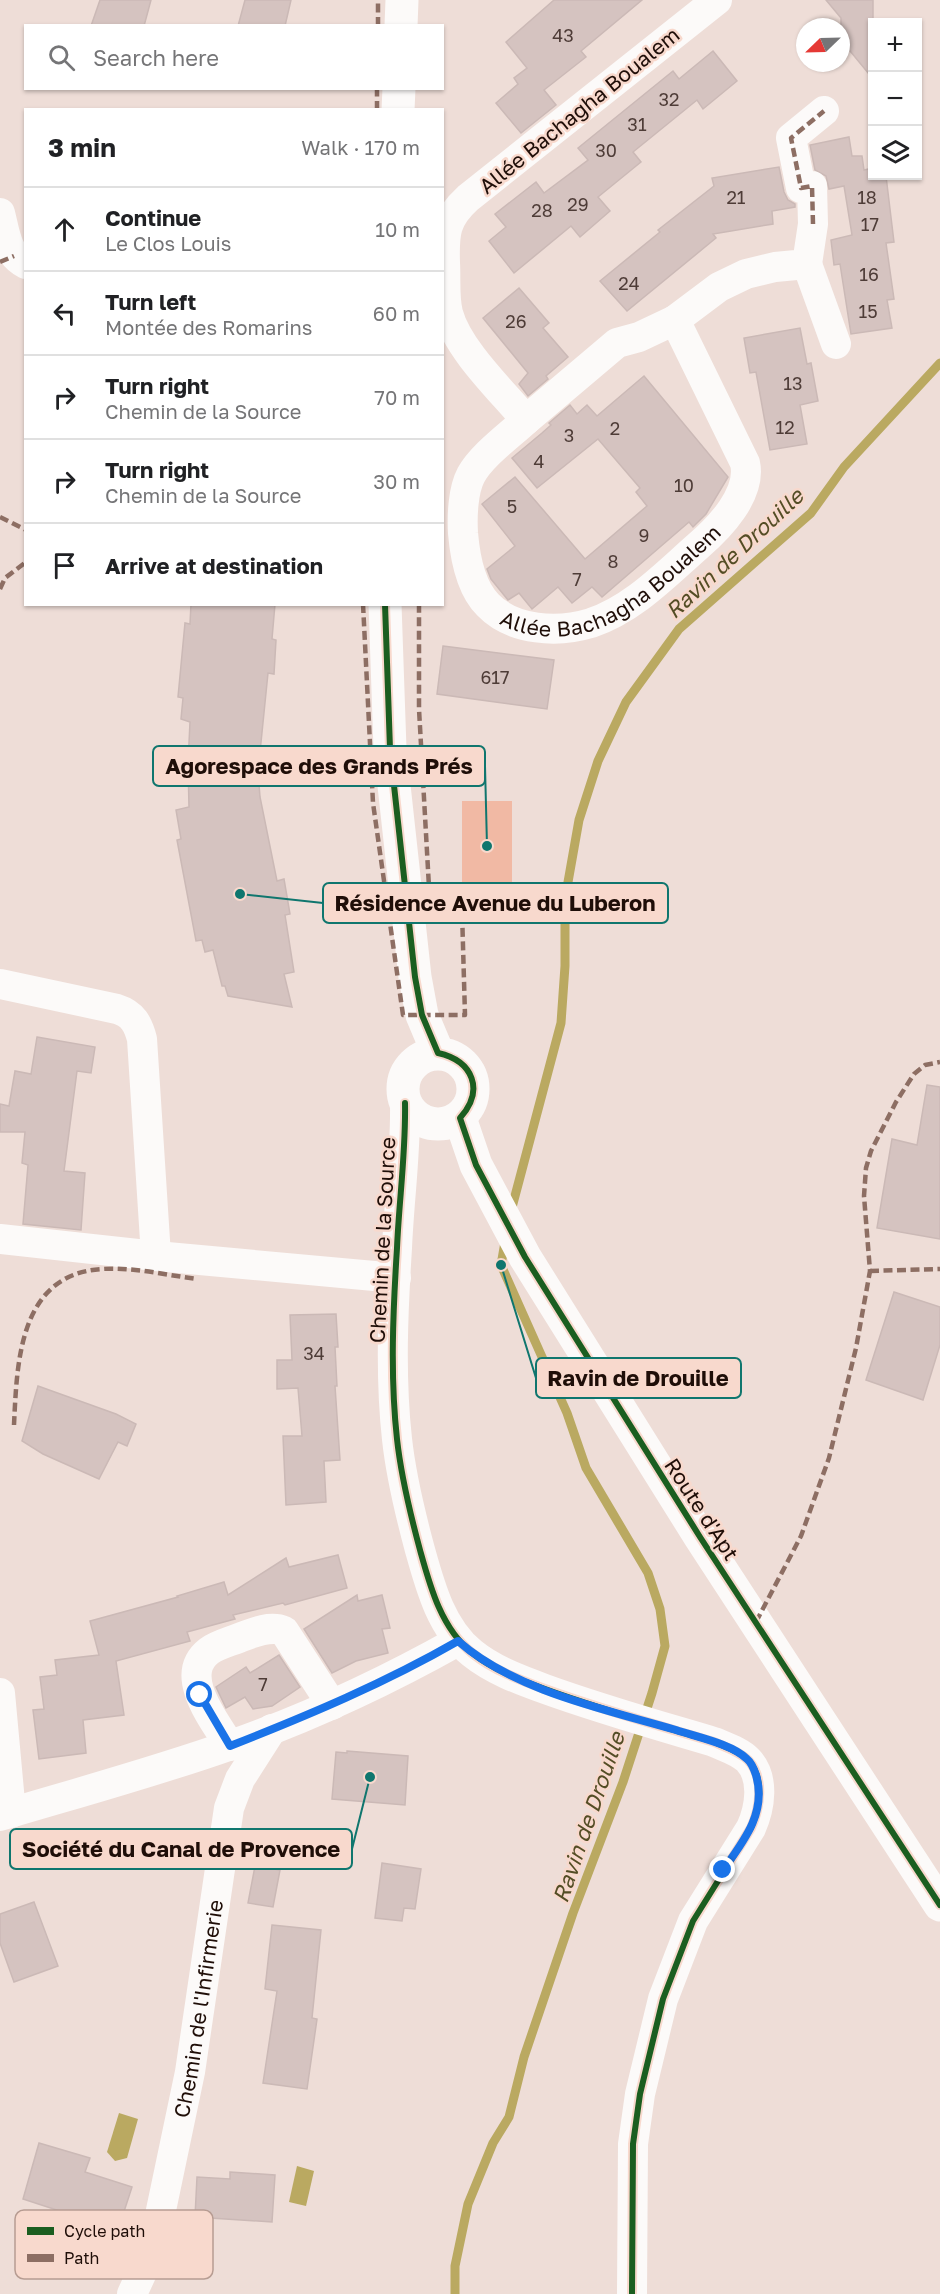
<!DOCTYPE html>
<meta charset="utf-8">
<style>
body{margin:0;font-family:"Golos Text",sans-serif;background:#f6f6f6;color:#202124}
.controls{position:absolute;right:18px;top:18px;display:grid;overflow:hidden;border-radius:0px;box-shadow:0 2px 4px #0004}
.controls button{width:54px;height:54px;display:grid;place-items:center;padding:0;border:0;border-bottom:2px solid #e0e0e0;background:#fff;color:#202124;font:30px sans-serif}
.compass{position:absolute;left:796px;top:18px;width:54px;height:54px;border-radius:50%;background:#fff;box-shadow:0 2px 4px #0004;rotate:247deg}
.stop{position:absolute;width:18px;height:18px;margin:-14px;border:4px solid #1a73e8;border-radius:50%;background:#fff}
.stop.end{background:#1a73e8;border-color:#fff;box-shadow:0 2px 6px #0008}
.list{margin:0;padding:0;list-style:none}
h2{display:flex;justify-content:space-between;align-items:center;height:78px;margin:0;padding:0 24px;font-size:26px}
h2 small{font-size:20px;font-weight:400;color:#757577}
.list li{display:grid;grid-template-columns:39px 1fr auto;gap:18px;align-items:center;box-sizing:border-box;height:84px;padding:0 24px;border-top:2px solid #e0e0e0}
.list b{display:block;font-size:22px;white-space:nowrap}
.list p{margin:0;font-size:20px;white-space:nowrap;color:#757577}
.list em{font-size:20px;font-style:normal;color:#757577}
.icon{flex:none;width:33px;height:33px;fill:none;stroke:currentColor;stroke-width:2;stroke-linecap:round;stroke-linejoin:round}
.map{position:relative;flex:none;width:940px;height:2294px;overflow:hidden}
.search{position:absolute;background:#fff;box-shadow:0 2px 4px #0004;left:24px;top:24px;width:420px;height:66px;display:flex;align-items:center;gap:15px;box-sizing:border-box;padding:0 21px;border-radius:0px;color:#757577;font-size:22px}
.panel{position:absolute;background:#fff;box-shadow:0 2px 4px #0004;left:24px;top:108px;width:420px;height:498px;border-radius:0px}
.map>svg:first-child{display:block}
.green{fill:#f1b9a4}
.water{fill:#baa961}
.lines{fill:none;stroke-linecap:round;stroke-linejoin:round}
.stream{stroke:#baa961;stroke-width:9}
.building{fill:#d5c3c0;stroke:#cbb9b6;stroke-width:1.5}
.minor{stroke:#fcfaf9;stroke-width:30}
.major{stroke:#fcfaf9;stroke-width:33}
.quiet{stroke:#8d6e63;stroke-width:4.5;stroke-dasharray:9 4.5;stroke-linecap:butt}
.cycleway-casing{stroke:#f8d9cd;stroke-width:10}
.cycleway{stroke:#1b5e20;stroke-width:6}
.route{stroke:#1a73e8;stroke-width:8}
.labels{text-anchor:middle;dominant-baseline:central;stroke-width:5;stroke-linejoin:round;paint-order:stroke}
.number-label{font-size:18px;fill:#4e3c37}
.street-label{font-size:21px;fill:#1f0e08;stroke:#f8d9cd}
.water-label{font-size:22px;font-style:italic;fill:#544d25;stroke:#f8d9cd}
.key{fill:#f8d9cd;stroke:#b79c92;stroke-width:1.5}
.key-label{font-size:16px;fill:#1f0e08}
.leader{fill:none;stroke:#0f766e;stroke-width:2}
.callout-dot{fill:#0f766e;stroke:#f8d9cd;stroke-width:2}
.callout{fill:#f8d9cd;stroke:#0f766e;stroke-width:2}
.callout-label{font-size:22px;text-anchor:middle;font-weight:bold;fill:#1f0e08}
</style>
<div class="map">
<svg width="940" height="2294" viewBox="0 0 940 2294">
<rect width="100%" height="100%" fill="#eeddd7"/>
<rect class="green" x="462" y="801" width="50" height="90"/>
<g class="water">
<polygon points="119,2113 138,2119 127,2158 115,2161 107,2152"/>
<polygon points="297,2166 314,2171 306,2206 289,2202"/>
</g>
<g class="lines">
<g class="stream">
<polyline points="511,1211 561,1023 565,966 565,899 579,820 598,761 626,702 679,629 811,513 844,467 940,363"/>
<polyline points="455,2294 455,2266 468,2204 493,2143 509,2117 524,2057 573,1913 623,1782 652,1693 665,1646 660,1609 648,1573 586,1468 567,1413 501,1265 505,1242"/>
</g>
</g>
<g class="building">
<polygon points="100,0 151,0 144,26 91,26"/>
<polygon points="245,0 291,0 285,26 238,26"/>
<polygon points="554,0 642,0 581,51 586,57 544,90 556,105 521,133 496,103 518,84 514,78 527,68 506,42"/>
<polygon points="826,0 873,0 873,79 841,40 841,18"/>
<polygon points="713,51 737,81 703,109 697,100 633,152 641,162 598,197 610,211 580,237 571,226 514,273 489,241 506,227 495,214 536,182 544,193 588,160 578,148 673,71 679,79"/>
<polygon points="849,137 852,156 862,156 864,170 873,168 873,176 886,176 894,242 886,243 894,299 887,300 892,328 851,334 840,264 834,265 831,240 852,235 844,186 829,189 826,176 815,170 810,145"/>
<polygon points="779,167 784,192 788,200 795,204 795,207 772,211 773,224 713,234 716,238 627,311 600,281 660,232 658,230 714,186 712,178"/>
<polygon points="519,288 549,323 543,328 568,357 546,376 548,379 528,396 519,384 528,373 483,318"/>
<polygon points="800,328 807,364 811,363 818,401 800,405 807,444 770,450 756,372 750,373 744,338"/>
<polygon points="644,376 728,477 706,514 693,527 689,522 602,597 592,587 572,603 558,587 532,609 519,593 508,600 491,579 487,569 515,546 482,504 515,477 585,559 647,506 636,492 640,488 598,439 537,488 512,458 542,433 551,425 549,423 570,405 577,414 587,405 597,416"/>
<polygon points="191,604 275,604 272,639 276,640 274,674 268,673 258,772 260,797 277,881 284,879 290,914 285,915 294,972 284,974 292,1007 228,996 225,986 222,986 213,950 205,952 202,940 196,941 177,840 181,839 176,810 189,807 188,764 190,722 181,719 183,698 178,697 185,623 190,624"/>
<polygon points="443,646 554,660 547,709 437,694"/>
<polygon points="37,1037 95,1047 91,1073 77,1071 64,1171 85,1173 81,1230 23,1224 28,1165 22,1163 25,1132 0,1132 0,1104 9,1106 15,1071 31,1074"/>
<polygon points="927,1085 940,1087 940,1239 877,1228 892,1139 917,1145"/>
<polygon points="894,1292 940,1307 940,1345 923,1400 866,1380"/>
<polygon points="336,1314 338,1347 335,1347 337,1386 335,1386 340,1460 324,1461 326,1502 286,1505 283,1436 302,1436 298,1388 277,1389 277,1360 292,1360 290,1315"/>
<polygon points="38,1386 116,1414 136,1424 127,1446 118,1442 99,1479 43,1454 22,1441"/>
<polygon points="338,1555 347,1588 285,1605 283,1603 233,1615 235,1619 187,1632 190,1641 116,1661 124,1715 83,1720 86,1753 39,1759 33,1710 44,1709 40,1677 57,1675 55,1660 99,1655 90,1621 178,1597 177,1596 224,1582 228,1595 286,1558 289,1567"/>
<polygon points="357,1595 358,1601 382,1595 390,1628 382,1629 388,1653 356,1661 332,1673 304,1629"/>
<polygon points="279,1655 300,1687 272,1706 253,1709 245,1697 226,1708 216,1687 246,1667 250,1673"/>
<polygon points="347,1751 408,1756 405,1805 332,1799 336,1752 347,1753"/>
<polygon points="382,1863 421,1869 415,1909 404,1908 402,1921 375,1918"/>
<polygon points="255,1866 280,1870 273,1907 248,1903"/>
<polygon points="34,1902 58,1966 14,1982 0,1943 0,1914"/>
<polygon points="272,1925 321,1930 312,2018 317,2019 307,2089 263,2083 277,1991 265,1989"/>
<polygon points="39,2143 90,2158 85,2172 132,2187 118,2230 23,2199"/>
<polygon points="230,2172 275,2175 272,2222 195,2217 197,2177 230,2179"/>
</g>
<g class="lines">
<g class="minor">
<path d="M 717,0 L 468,198 C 445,219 444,233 445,263 C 446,279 444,298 448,313 C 458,350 502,391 526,420 L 617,343 L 639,337 L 675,320 L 719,287 L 746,274 L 775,267 L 807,264 L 813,224 L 812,186 L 801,188 L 791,138 L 824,111"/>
<path d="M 0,213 C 5,232 6,254 26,264"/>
<polyline points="807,264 836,344"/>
<path id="s1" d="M 526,420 C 510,435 482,455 471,475 C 463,490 462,516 463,533 C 465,557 470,587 488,605 C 513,631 558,633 591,623 C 633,609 665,575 698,546 C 719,528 752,494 745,463 L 675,320"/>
<path d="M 0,984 L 117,1009 C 133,1014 138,1024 142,1039 L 156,1256 L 0,1239"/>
<path d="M 405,1103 C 406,1152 399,1200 397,1248 C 393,1311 390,1376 397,1439 C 401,1476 410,1513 420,1550 C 430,1586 441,1628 472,1653 C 493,1670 520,1680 545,1689 C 600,1709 657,1725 714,1742 C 725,1747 739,1751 748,1760 C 765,1778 760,1808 751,1828 L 693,1921 L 663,1999 L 640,2094 L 633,2144 L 632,2294"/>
<polyline points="156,1256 396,1278"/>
<polyline points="0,1693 11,1813"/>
<path d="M 230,1746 C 215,1721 177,1676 209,1651 C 217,1645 229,1642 239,1638 C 252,1633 270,1625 284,1631 L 332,1705"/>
<path d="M 0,1816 C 77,1793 155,1772 231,1745 C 310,1717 385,1682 458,1641"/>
<path id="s2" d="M 132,2294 L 144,2268 L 160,2215 L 190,2072 L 229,1808 L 240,1779 L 272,1729"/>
</g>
<g class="major">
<polyline points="401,26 402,0"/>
<polyline points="398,110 399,88"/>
<polyline points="385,604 390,749 415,977 422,1015 438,1053"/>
<circle cx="438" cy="1089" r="35"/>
<polyline points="460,1118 476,1165 525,1257 700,1537 940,1905"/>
</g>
<g class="quiet">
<polyline points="378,26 378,0"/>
<polyline points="377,110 377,88"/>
<polyline points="813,224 812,186 801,188 791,138 824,111"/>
<polyline points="0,262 14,256"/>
<polyline points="0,517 26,530"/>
<polyline points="0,589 5,578 26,562"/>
<polyline points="363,604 373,803 403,1015 465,1015 462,911 430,905 419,709 419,604"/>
<polyline points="870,1271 940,1269"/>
<path d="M 14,1425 C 17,1362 19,1274 102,1269 C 133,1267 166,1275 197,1279"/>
<polyline points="756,1622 801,1536 829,1458 856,1348 870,1271 864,1196 866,1168 871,1151 896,1102 914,1074 925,1065 940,1062"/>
</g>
<defs>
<g id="cycleway">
<path d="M 385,604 L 390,749 L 415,977 L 422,1015 L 438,1053 C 473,1061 485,1090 460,1118 L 476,1165 L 525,1257 L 700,1537 L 940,1905"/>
<path d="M 405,1103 C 406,1152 399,1200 397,1248 C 393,1311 390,1376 397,1439 C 401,1476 410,1513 420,1550 C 430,1586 441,1628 472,1653 C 493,1670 520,1680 545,1689 C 600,1709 657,1725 714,1742 C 725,1747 739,1751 748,1760 C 765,1778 760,1808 751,1828 L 693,1921 L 663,1999 L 640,2094 L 633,2144 L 632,2294"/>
</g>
</defs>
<use href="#cycleway" class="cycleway-casing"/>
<use href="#cycleway" class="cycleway"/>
</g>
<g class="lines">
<path class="route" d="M 200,1695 L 230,1746 C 309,1715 385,1683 458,1641 C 515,1691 604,1709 676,1730 C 697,1737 732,1744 747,1759 C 752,1763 754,1769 756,1775 C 767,1812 744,1841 723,1870"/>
</g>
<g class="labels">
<g class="number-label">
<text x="563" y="35">43</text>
<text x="669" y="99">32</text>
<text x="637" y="124">31</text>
<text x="606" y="150">30</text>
<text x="736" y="197">21</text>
<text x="867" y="197">18</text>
<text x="578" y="204">29</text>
<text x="542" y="210">28</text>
<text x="870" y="224">17</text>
<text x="869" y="274">16</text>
<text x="629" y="283">24</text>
<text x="868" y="311">15</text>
<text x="516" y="321">26</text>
<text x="793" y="383">13</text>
<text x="785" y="427">12</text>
<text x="615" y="428">2</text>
<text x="569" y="435">3</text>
<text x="539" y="461">4</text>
<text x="684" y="485">10</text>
<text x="512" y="506">5</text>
<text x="644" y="535">9</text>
<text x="613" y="561">8</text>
<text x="577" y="579">7</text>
<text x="495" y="677">617</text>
<text x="314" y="1353">34</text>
<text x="263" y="1684">7</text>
</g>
<g class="street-label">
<text transform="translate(579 110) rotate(-39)">Allée Bachagha Boualem</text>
<text stroke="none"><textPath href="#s1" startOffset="358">Allée Bachagha Boualem</textPath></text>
<text transform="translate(382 1240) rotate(-87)">Chemin de la Source</text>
<text transform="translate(702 1509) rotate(57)">Route d'Apt</text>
<text stroke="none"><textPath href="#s2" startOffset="294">Chemin de l'Infirmerie</textPath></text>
</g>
<g class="water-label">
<text transform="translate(734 553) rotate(-43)">Ravin de Drouille</text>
<text transform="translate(588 1817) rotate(-71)">Ravin de Drouille</text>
</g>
</g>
<rect x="15" y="2210" width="198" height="69" rx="9" class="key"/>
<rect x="27" y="2227" width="27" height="8" fill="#1b5e20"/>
<rect x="27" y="2254" width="27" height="8" fill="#8d6e63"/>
<g class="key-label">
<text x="64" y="2237">Cycle path</text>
<text x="64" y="2264">Path</text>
</g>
<path class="leader" d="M487 846L485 766M240 894L323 903M501 1265L536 1378M370 1777L352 1849"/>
<g class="callout-dot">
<circle cx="487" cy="846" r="6"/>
<circle cx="240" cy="894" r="6"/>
<circle cx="501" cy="1265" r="6"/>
<circle cx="370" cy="1777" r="6"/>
</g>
<g class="callout">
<rect x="153" y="746" width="332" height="40" rx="6"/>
<rect x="323" y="883" width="345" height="40" rx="6"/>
<rect x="536" y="1358" width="205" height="40" rx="6"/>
<rect x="10" y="1829" width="342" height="40" rx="6"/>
</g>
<g class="callout-label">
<text x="319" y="774">Agorespace des Grands Prés</text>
<text x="495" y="911">Résidence Avenue du Luberon</text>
<text x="638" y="1386">Ravin de Drouille</text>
<text x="181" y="1857">Société du Canal de Provence</text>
</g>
</svg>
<div class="controls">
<button>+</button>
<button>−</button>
<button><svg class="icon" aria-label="layers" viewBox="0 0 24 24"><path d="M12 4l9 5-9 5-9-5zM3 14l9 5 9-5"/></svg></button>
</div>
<svg class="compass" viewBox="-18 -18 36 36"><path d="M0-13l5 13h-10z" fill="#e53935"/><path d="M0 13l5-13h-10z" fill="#757577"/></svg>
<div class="stop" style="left:200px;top:1695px"></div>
<div class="stop end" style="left:723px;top:1870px"></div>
<div class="search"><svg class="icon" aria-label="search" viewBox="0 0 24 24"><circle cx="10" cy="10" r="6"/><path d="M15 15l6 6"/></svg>Search here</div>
<section class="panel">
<h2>3 min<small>Walk · 170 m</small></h2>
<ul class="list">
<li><svg class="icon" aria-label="ahead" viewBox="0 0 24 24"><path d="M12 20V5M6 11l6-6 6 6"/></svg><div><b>Continue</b><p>Le Clos Louis</p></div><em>10 m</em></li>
<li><svg class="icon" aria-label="left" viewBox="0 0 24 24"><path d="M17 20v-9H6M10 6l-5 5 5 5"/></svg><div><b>Turn left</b><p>Montée des Romarins</p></div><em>60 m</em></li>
<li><svg class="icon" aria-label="right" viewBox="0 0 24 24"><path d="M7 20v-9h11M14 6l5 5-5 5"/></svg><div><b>Turn right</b><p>Chemin de la Source</p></div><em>70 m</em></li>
<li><svg class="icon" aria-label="right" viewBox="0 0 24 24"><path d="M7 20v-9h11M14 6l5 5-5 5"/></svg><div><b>Turn right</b><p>Chemin de la Source</p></div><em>30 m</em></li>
<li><svg class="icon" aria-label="arrive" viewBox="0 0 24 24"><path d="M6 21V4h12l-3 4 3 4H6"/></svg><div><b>Arrive at destination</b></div></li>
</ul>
</section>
</div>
